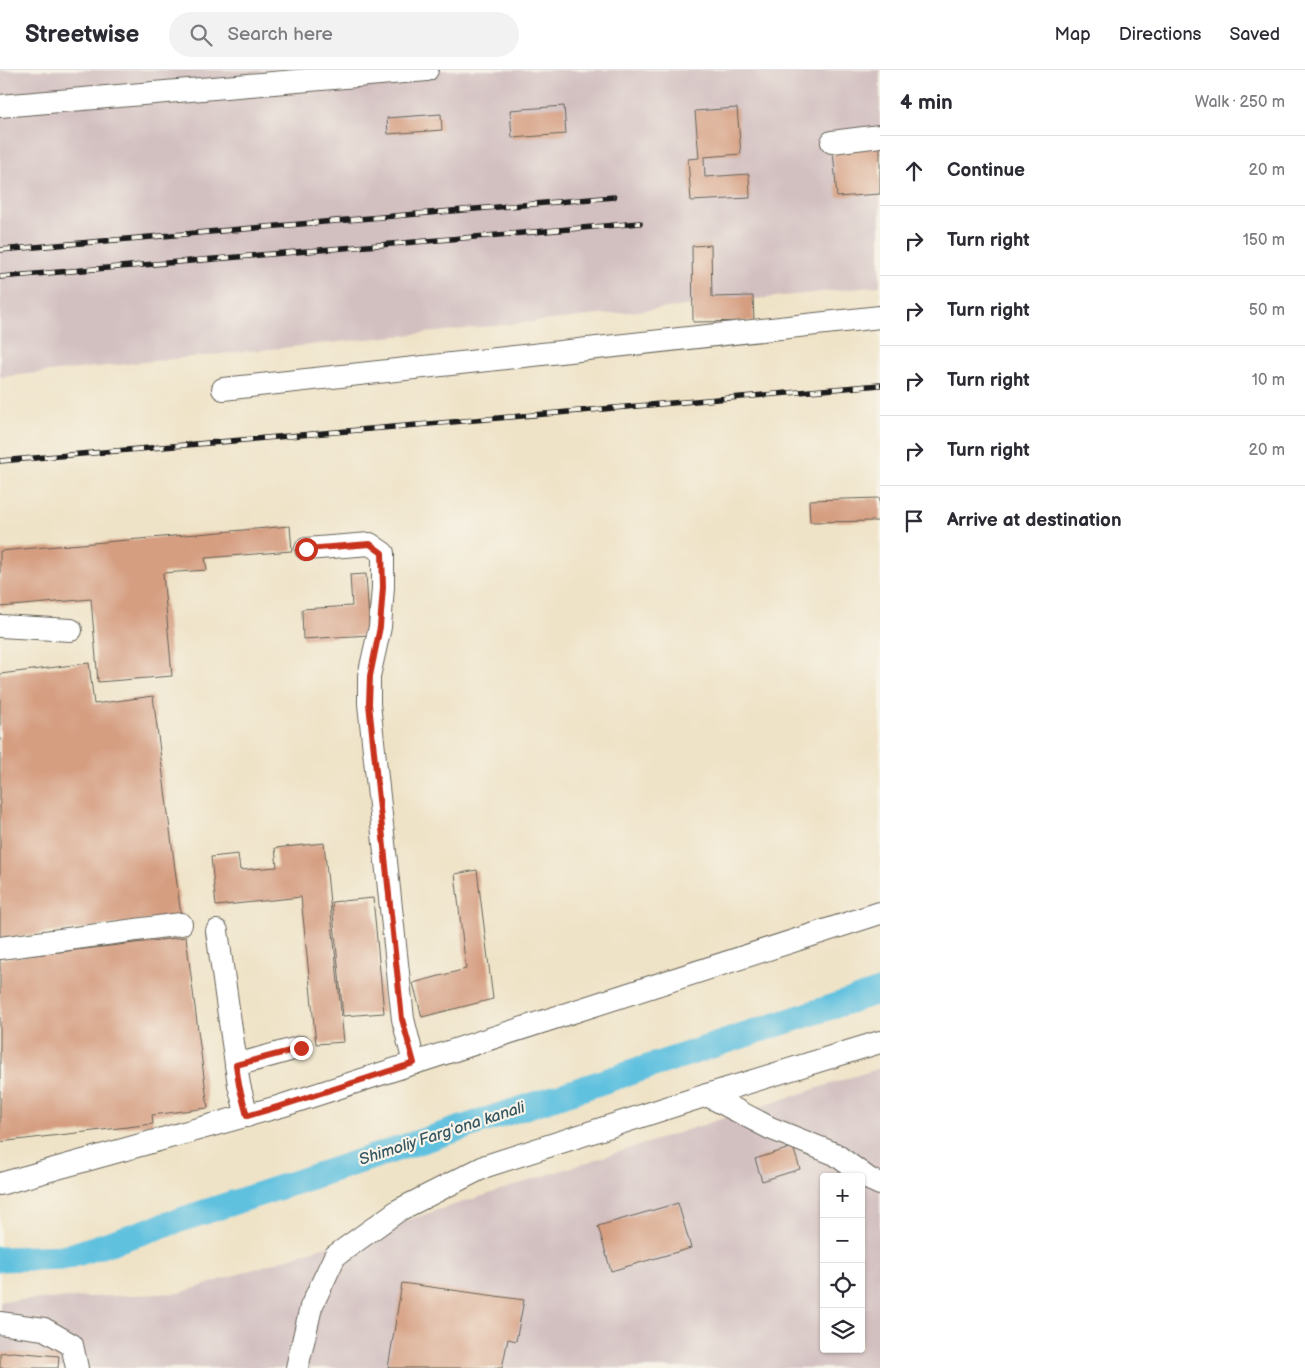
<!DOCTYPE html>
<meta charset="utf-8">
<style>
body{margin:0;font-family:"Balsamiq Sans",sans-serif;background:#f2f2f3;color:#2b2b33}
.controls{position:absolute;right:15px;bottom:15px;display:grid;overflow:hidden;border-radius:5px;box-shadow:0 1px 4px #0004}
.controls button{width:45px;height:45px;display:grid;place-items:center;padding:0;border:0;border-bottom:1px solid #e1e1e2;background:#fff;color:#2b2b33;font:25px sans-serif}
.stop{position:absolute;width:15px;height:15px;margin:-11px;border:4px solid #c8321e;border-radius:50%;background:#fff}
.stop.end{background:#c8321e;border-color:#fff;box-shadow:0 1px 5px #0008}
.list{margin:0;padding:0;list-style:none}
h2{display:flex;justify-content:space-between;align-items:center;height:65px;margin:0;padding:0 20px;font-size:21px}
h2 small{font-size:16px;font-weight:400;color:#7c7c81}
.list li{display:grid;grid-template-columns:32px 1fr auto;gap:15px;align-items:center;box-sizing:border-box;height:70px;padding:0 20px;border-top:1px solid #e1e1e2}
.list b{display:block;font-size:19px;white-space:nowrap}
.list em{font-size:16px;font-style:normal;color:#7c7c81}
.icon{flex:none;width:28px;height:28px;fill:none;stroke:currentColor;stroke-width:2;stroke-linecap:round;stroke-linejoin:round}
.map{position:relative;flex:none;width:880px;height:1298px;overflow:hidden}
header{display:flex;align-items:center;gap:30px;box-sizing:border-box;height:70px;padding:0 25px;background:#fff;border-bottom:1px solid #e1e1e2}
header strong{font-size:24px}
nav{display:flex;gap:28px;margin-inline-start:auto;font-size:18px}
.search{width:350px;height:45px;background:#f2f2f3;display:flex;align-items:center;gap:12px;box-sizing:border-box;padding:0 18px;border-radius:28px;color:#7c7c81;font-size:19px}
main{display:flex}
aside{flex:1;background:#fff}
.map>svg:first-child{display:block}
.industrial{fill:#d2bfc0;fill-rule:evenodd}
.lines{fill:none;stroke-linecap:round;stroke-linejoin:round}
.canal{stroke:#61c1df;stroke-width:25}
.building{fill:#d59e81}
.minor-casing{stroke:#666258;stroke-width:24}
.minor{stroke:#fff;stroke-width:22}
.rail-casing{stroke:#1c1c1c;stroke-width:5.5}
.rail{stroke:#f7f3e8;stroke-width:4;stroke-dasharray:11;stroke-linecap:butt}
.route{stroke:#c8321e;stroke-width:6}
.labels{text-anchor:middle;dominant-baseline:central;stroke-width:4.5;stroke-linejoin:round;paint-order:stroke}
.water-label{font-size:16px;font-style:italic;fill:#345660;stroke:#f7f3e8}
</style>
<header>
<strong>Streetwise</strong>
<div class="search"><svg class="icon" aria-label="search" viewBox="0 0 24 24"><circle cx="10" cy="10" r="6"/><path d="M15 15l6 6"/></svg>Search here</div>
<nav><a>Map</a><a>Directions</a><a>Saved</a></nav>
</header>
<main>
<div class="map">
<svg width="880" height="1298" viewBox="0 0 880 1298">
<rect width="100%" height="100%" fill="#f7f3e8"/>
<filter id="ink" filterUnits="userSpaceOnUse"><feTurbulence type="fractalNoise" baseFrequency=".02" numOctaves="2"/><feDisplacementMap in="SourceGraphic" scale="10" xChannelSelector="R" yChannelSelector="G"/><feConvolveMatrix kernelMatrix="1 2 1 2 8 2 1 2 1" color-interpolation-filters="sRGB"/></filter>
<filter id="wash" filterUnits="userSpaceOnUse"><feTurbulence type="fractalNoise" baseFrequency=".0096" numOctaves="4" result="noise"/><feDisplacementMap in="SourceGraphic" scale="20" xChannelSelector="R" yChannelSelector="G"/><feGaussianBlur stdDeviation="1.12" result="paint"/><feColorMatrix in="noise" values="0 0 0 0 0 0 0 0 0 0 0 0 0 0 0 0 0 1.4 0 .05"/><feComposite in="paint" operator="in"/></filter>
<g filter="url(#wash)">
<rect width="100%" height="100%" fill="#efe3c7"/>
<g class="industrial">
<polygon points="0,0 880,0 880,216 0,307"/>
<path d="M 880,998 L 880,1298 L 0,1298 L 0,1231 L 180,1223 ZM 824,1107 L 861,1107 L 861,1279 L 824,1279 Z"/>
</g>
<g class="lines">
<polyline class="canal" points="0,1189 67,1187 880,921"/>
</g>
<g id="blocks">
<g class="building">
<polygon points="564,36 566,64 512,68 510,40"/>
<polygon points="737,38 741,84 704,87 705,107 749,104 750,128 691,131 688,89 699,88 695,41"/>
<polygon points="441,44 442,60 388,64 387,48"/>
<polygon points="880,77 880,124 837,127 833,81"/>
<polygon points="711,175 712,227 753,226 754,251 693,252 692,176"/>
<polygon points="880,428 880,451 810,452 809,430"/>
<polygon points="290,456 292,481 205,488 207,500 163,503 172,606 98,612 91,529 0,537 0,481"/>
<polygon points="366,504 370,565 303,569 302,539 352,536 350,505"/>
<polygon points="89,593 94,634 153,626 181,846 0,869 0,604"/>
<polygon points="324,773 344,972 316,974 301,827 216,836 211,787 238,784 240,800 277,797 275,778"/>
<polygon points="477,800 493,929 422,947 413,913 466,899 455,804"/>
<polygon points="373,828 384,943 343,946 332,832"/>
<polygon points="186,867 208,1038 152,1045 153,1054 0,1072 0,889"/>
<polygon points="793,1077 800,1099 762,1111 755,1089"/>
<polygon points="678,1133 691,1178 611,1201 598,1156"/>
<polygon points="402,1213 524,1230 516,1271 508,1269 502,1298 388,1298"/>
<polygon points="13,1282 59,1286 58,1298 0,1298 0,1283"/>
</g>
</g>
</g>
<g filter="url(#ink)">
<use href="#blocks" fill-opacity="0" stroke="#666258" stroke-width="1"/>
<g class="lines">
<defs>
<g id="minor">
<polyline points="0,36 427,0"/>
<polyline points="832,72 880,66"/>
<polyline points="223,319 880,247"/>
<polyline points="306,479 370,474 383,483 383,517 380,557 369,606 369,634 403,949 414,993"/>
<polyline points="0,556 71,560"/>
<polyline points="217,861 239,1015 247,1046"/>
<polyline points="0,878 181,854"/>
<polyline points="236,995 301,977"/>
<polyline points="707,1025 770,1058 835,1084 869,1109 880,1114"/>
<polyline points="0,1114 281,1036 880,843"/>
<polyline points="0,1253 44,1259 72,1275 77,1298"/>
<polyline points="297,1298 311,1237 335,1186 399,1140 486,1096 707,1025 880,972"/>
</g>
</defs>
<use href="#minor" class="minor-casing"/>
<use href="#minor" class="minor"/>
<defs>
<g id="rail">
<polyline points="0,180 614,127"/>
<polyline points="0,207 640,153"/>
<polyline points="0,391 880,315"/>
</g>
</defs>
<use href="#rail" class="rail-casing"/>
<use href="#rail" class="rail"/>
</g>
</g>
<g class="lines" filter="url(#ink)">
<polyline class="route" points="301,978 236,995 239,1015 247,1046 281,1036 414,993 402,949 369,634 370,606 380,557 383,517 382,483 370,474 306,479"/>
</g>
<g class="labels">
<g class="water-label">
<text transform="translate(442 1064) rotate(-18)">Shimoliy Fargʻona kanali</text>
</g>
</g>
</svg>
<div class="controls">
<button>+</button>
<button>−</button>
<button><svg class="icon" aria-label="locate" viewBox="0 0 24 24"><circle cx="12" cy="12" r="6"/><path d="M12 2v4M12 18v4M2 12h4M18 12h4"/></svg></button>
<button><svg class="icon" aria-label="layers" viewBox="0 0 24 24"><path d="M12 4l9 5-9 5-9-5zM3 14l9 5 9-5"/></svg></button>
</div>
<div class="stop" style="left:306px;top:479px"></div>
<div class="stop end" style="left:301px;top:978px"></div>
</div>
<aside>
<h2>4 min<small>Walk · 250 m</small></h2>
<ul class="list">
<li><svg class="icon" aria-label="ahead" viewBox="0 0 24 24"><path d="M12 20V5M6 11l6-6 6 6"/></svg><div><b>Continue</b></div><em>20 m</em></li>
<li><svg class="icon" aria-label="right" viewBox="0 0 24 24"><path d="M7 20v-9h11M14 6l5 5-5 5"/></svg><div><b>Turn right</b></div><em>150 m</em></li>
<li><svg class="icon" aria-label="right" viewBox="0 0 24 24"><path d="M7 20v-9h11M14 6l5 5-5 5"/></svg><div><b>Turn right</b></div><em>50 m</em></li>
<li><svg class="icon" aria-label="right" viewBox="0 0 24 24"><path d="M7 20v-9h11M14 6l5 5-5 5"/></svg><div><b>Turn right</b></div><em>10 m</em></li>
<li><svg class="icon" aria-label="right" viewBox="0 0 24 24"><path d="M7 20v-9h11M14 6l5 5-5 5"/></svg><div><b>Turn right</b></div><em>20 m</em></li>
<li><svg class="icon" aria-label="arrive" viewBox="0 0 24 24"><path d="M6 21V4h12l-3 4 3 4H6"/></svg><div><b>Arrive at destination</b></div></li>
</ul>
</aside>
</main>
